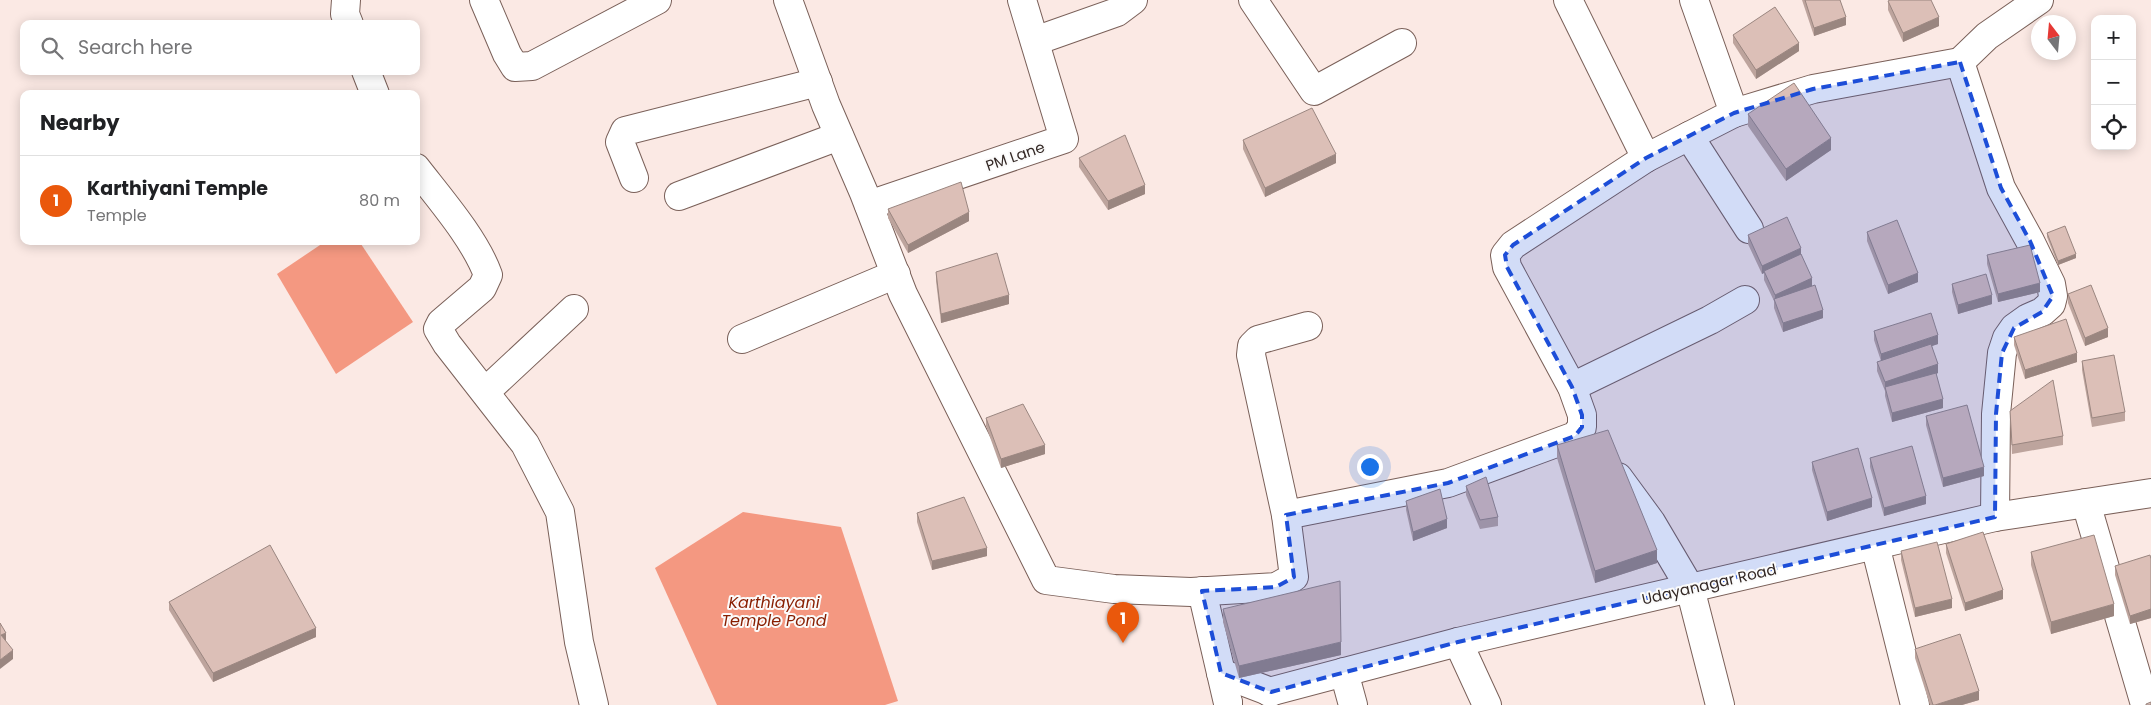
<!DOCTYPE html>
<meta charset="utf-8">
<style>
body{margin:0;font-family:Poppins,sans-serif;background:#f2f2f2;color:#202124}
.controls{position:absolute;right:15px;top:15px;display:grid;overflow:hidden;border-radius:10px;box-shadow:0 2px 12px #0003}
.controls button{width:45px;height:45px;display:grid;place-items:center;padding:0;border:0;border-bottom:1px solid #e0e0e0;background:#fff;color:#202124;font:25px sans-serif}
.compass{position:absolute;left:2031px;top:15px;width:45px;height:45px;border-radius:50%;background:#fff;box-shadow:0 2px 12px #0003;rotate:344deg}
.you{position:absolute;left:1369px;top:466px;width:18px;height:18px;margin:-12px;border:4px solid #fff;border-radius:50%;background:#1a73e8;box-shadow:0 0 0 8px #1a73e833}
.badge{display:grid;place-items:center;width:32px;height:32px;border-radius:50%;background:#ea580c;color:#fff;font-size:16px;font-weight:700}
.pin{position:absolute;translate:-50% -41px;filter:drop-shadow(0 1px 2px #0008)}
.pin::after{content:'';position:absolute;top:26px;width:18px;height:15px;background:inherit;clip-path:polygon(0 0,100% 0,50% 100%)}
.list{margin:0;padding:0;list-style:none}
h2{display:flex;justify-content:space-between;align-items:center;height:65px;margin:0;padding:0 20px;font-size:21px}
h2 small{font-size:16px;font-weight:400;color:#757577}
.list li{display:grid;grid-template-columns:32px 1fr auto;gap:15px;align-items:center;box-sizing:border-box;height:90px;padding:0 20px;border-top:1px solid #e0e0e0}
.list b{display:block;font-size:19px;white-space:nowrap}
.list p{margin:0;font-size:16px;white-space:nowrap;color:#757577}
.list em{font-size:16px;font-style:normal;color:#757577}
.icon{flex:none;width:28px;height:28px;fill:none;stroke:currentColor;stroke-width:2;stroke-linecap:round;stroke-linejoin:round}
.map{position:relative;flex:none;width:2151px;height:705px;overflow:hidden}
.search{position:absolute;background:#fff;box-shadow:0 2px 12px #0003;left:20px;top:20px;width:400px;height:55px;display:flex;align-items:center;gap:12px;box-sizing:border-box;padding:0 18px;border-radius:10px;color:#757577;font-size:19px}
.panel{position:absolute;background:#fff;box-shadow:0 2px 12px #0003;left:20px;top:90px;width:400px;height:155px;border-radius:10px}
.map>svg:first-child{display:block}
.water{fill:#f49881}
.lines{fill:none;stroke-linecap:round;stroke-linejoin:round}
.minor-casing{stroke:#7a6059;stroke-width:30}
.tertiary-casing{stroke:#7a6059;stroke-width:30}
.secondary-casing{stroke:#7a6059;stroke-width:30}
.minor{stroke:#fff;stroke-width:28}
.tertiary{stroke:#fff;stroke-width:28}
.secondary{stroke:#fff;stroke-width:28}
.wall{fill:#bda49d}
.shaded-wall{fill:#9a8680}
.building{fill:#dcbfb7;stroke:#9a8680}
.marked{fill:#1d4ed8;fill-opacity:0.2;stroke:#1d4ed8;stroke-width:4;stroke-dasharray:10 6;stroke-linejoin:round}
.labels{text-anchor:middle;dominant-baseline:central;stroke-width:4;stroke-linejoin:round;paint-order:stroke}
.street-label{font-size:15px;fill:#332825;stroke:#fbfbfb}
.water-label{font-size:16px;font-style:italic;fill:#881e00;stroke:#fbfbfb}
</style>
<div class="map">
<svg width="2151" height="705" viewBox="0 0 2151 705">
<rect width="100%" height="100%" fill="#fbe9e4"/>
<g class="water">
<polygon points="326,241 359,241 413,322 336,374 277,274"/>
<polygon points="743,512 841,527 898,701 885,705 717,705 655,568"/>
</g>
<g class="lines">
<defs>
<g id="minor">
<polyline points="346,0 345,14 349,24"/>
<polyline points="484,0 507,54 515,67 532,66 657,0"/>
<polyline points="788,0 826,105 864,193 903,294 1046,580 1114,589 1191,592 1276,587 1294,577 1286,515"/>
<polyline points="1253,0 1314,91 1402,43"/>
<polyline points="1568,0 1646,158"/>
<polyline points="1035,41 1117,12 1133,0"/>
<polyline points="366,71 375,94"/>
<polyline points="1734,113 1813,89 1960,62"/>
<polyline points="1689,136 1749,229"/>
<path d="M 416,168 C 440,199 475,239 488,275 L 482,288 L 441,323 L 438,329 L 447,344 L 525,444 L 560,512 L 579,642 L 594,705"/>
<polyline points="634,178 620,142 625,131 818,82"/>
<polyline points="679,196 839,136"/>
<polyline points="869,205 1064,139 1022,0"/>
<polyline points="1308,326 1258,340 1252,346 1251,355 1286,515 1448,483 1575,436 1582,427 1582,415 1572,387 1507,267 1505,255 1513,245 1646,158 1734,113 1694,0"/>
<polyline points="742,339 896,274"/>
<polyline points="1572,387 1710,320 1745,300"/>
<polyline points="485,392 574,309"/>
<polyline points="1618,477 1651,522 1690,588 1720,705"/>
<polyline points="2086,503 2144,701"/>
<polyline points="1995,517 1996,414 2002,353 2007,338 2014,328 2028,318 2042,312 2051,304 2053,296 2051,284 2030,241 2001,188 1960,62 1987,36 2039,0"/>
<polyline points="1875,545 1915,705"/>
<polyline points="1202,591 1228,703"/>
<polyline points="1458,642 1487,705"/>
<polyline points="1344,672 1353,705"/>
<polyline points="1221,673 1271,692"/>
</g>
<polyline id="tertiary" points="1269,692 1458,642 1995,517 2151,493"/>
<polyline id="secondary" points="1228,703 1228,705"/>
</defs>
<use href="#minor" class="minor-casing"/>
<use href="#tertiary" class="tertiary-casing"/>
<use href="#secondary" class="secondary-casing"/>
<use href="#minor" class="minor"/>
<use href="#tertiary" class="tertiary"/>
<use href="#secondary" class="secondary"/>
</g>
<g class="wall">
<polygon points="1802,0 1840,0 1846,25 1814,36"/>
<polygon points="1888,1 1939,26 1903,42 1888,10"/>
<polygon points="1733,35 1799,51 1756,79 1733,43"/>
<polygon points="1748,114 1831,150 1786,181 1748,126"/>
<polygon points="1243,140 1336,163 1265,197 1243,149"/>
<polygon points="1079,158 1145,194 1108,210 1079,167"/>
<polygon points="888,209 969,221 908,253 888,218"/>
<polygon points="1867,232 1918,282 1888,294 1867,241"/>
<polygon points="2047,233 2076,258 2058,265 2047,237"/>
<polygon points="1748,235 1801,254 1823,318 1783,332 1774,308 1774,301 1764,280 1764,273 1762,274 1748,244"/>
<polygon points="1987,255 2040,292 1998,302 1987,264"/>
<polygon points="936,272 1009,304 941,323 936,281"/>
<polygon points="1952,284 1992,304 1958,314 1952,292"/>
<polygon points="2068,294 2108,337 2085,346 2068,303"/>
<polygon points="1874,331 1938,344 1932,346 1938,373 1936,374 1943,408 1892,422 1885,396 1885,391 1877,371 1877,362 1881,361 1874,340"/>
<polygon points="2014,337 2077,362 2025,379 2014,345"/>
<polygon points="2082,361 2125,412 2125,421 2092,427 2082,370"/>
<polygon points="2010,411 2063,436 2063,445 2012,454"/>
<polygon points="1926,416 1984,476 1943,487 1926,425"/>
<polygon points="986,418 1045,454 1001,468 986,426"/>
<polygon points="1557,445 1657,563 1595,583 1557,458"/>
<polygon points="1870,458 1926,504 1884,516 1870,467"/>
<polygon points="1812,462 1872,507 1827,521 1812,470"/>
<polygon points="1466,486 1498,517 1498,526 1480,529 1466,495"/>
<polygon points="1406,501 1447,528 1413,541 1406,510"/>
<polygon points="917,513 987,556 932,570 917,522"/>
<polygon points="1946,544 2003,599 1965,611 1946,553"/>
<polygon points="1901,551 1952,608 1915,617 1901,560"/>
<polygon points="2031,552 2114,616 2051,634 2031,565"/>
<polygon points="2151,559 2151,618 2130,624 2115,575 2115,566"/>
<polygon points="169,602 316,637 213,682 169,610"/>
<polygon points="1223,609 1341,655 1239,678 1223,622"/>
<polygon points="1915,649 1979,700 1962,705 1930,705 1915,658"/>
</g>
<g class="shaded-wall">
<polygon points="1846,17 1846,25 1814,36 1814,28"/>
<polygon points="1939,17 1939,26 1903,42 1903,33"/>
<polygon points="1799,43 1799,51 1756,79 1756,70"/>
<polygon points="1831,138 1831,150 1786,181 1786,169"/>
<polygon points="1336,154 1336,163 1265,197 1265,188"/>
<polygon points="1145,185 1145,194 1108,210 1108,201"/>
<polygon points="969,212 969,221 908,253 908,245"/>
<polygon points="1801,248 1801,257 1764,271 1764,273 1762,274 1762,266"/>
<polygon points="2076,254 2076,258 2058,265 2058,261"/>
<polygon points="1918,273 1918,282 1888,294 1888,285"/>
<polygon points="1812,278 1812,287 1775,302 1775,295"/>
<polygon points="2040,283 2040,292 1998,302 1998,294"/>
<polygon points="1009,295 1009,304 941,323 941,314"/>
<polygon points="1992,295 1992,304 1958,314 1958,305"/>
<polygon points="1823,310 1823,318 1783,332 1783,323"/>
<polygon points="2108,328 2108,337 2085,346 2085,338"/>
<polygon points="1938,335 1938,344 1881,363 1881,354"/>
<polygon points="2077,353 2077,362 2025,379 2025,370"/>
<polygon points="1938,364 1938,373 1886,391 1885,387 1885,391 1885,382"/>
<polygon points="1943,399 1943,408 1892,422 1892,413"/>
<polygon points="1045,445 1045,454 1001,468 1001,459"/>
<polygon points="1984,467 1984,476 1943,487 1943,478"/>
<polygon points="1926,496 1926,504 1884,516 1884,508"/>
<polygon points="1872,498 1872,507 1827,521 1827,512"/>
<polygon points="1447,519 1447,528 1413,541 1413,532"/>
<polygon points="987,548 987,556 932,570 932,561"/>
<polygon points="1657,550 1657,563 1595,583 1595,571"/>
<polygon points="2003,590 2003,599 1965,611 1965,603"/>
<polygon points="1952,599 1952,608 1915,617 1915,608"/>
<polygon points="2114,604 2114,616 2051,634 2051,622"/>
<polygon points="2151,609 2151,618 2130,624 2130,616"/>
<polygon points="316,628 316,637 213,682 213,673"/>
<polygon points="6,633 6,642 1,635"/>
<polygon points="1341,642 1341,655 1239,678 1239,666"/>
<polygon points="13,650 13,659 0,669 0,660"/>
<polygon points="1979,691 1979,700 1962,705 1935,705"/>
</g>
<g class="building">
<polygon points="1805,0 1840,0 1846,17 1814,28"/>
<polygon points="1890,0 1931,0 1939,17 1903,33 1888,1"/>
<polygon points="1775,7 1799,43 1756,70 1733,35"/>
<polygon points="1794,83 1831,138 1786,169 1748,114"/>
<polygon points="1312,108 1336,154 1265,188 1243,140"/>
<polygon points="1125,135 1145,185 1108,201 1079,158"/>
<polygon points="961,182 969,212 908,245 888,209"/>
<polygon points="1787,217 1801,248 1762,266 1748,235"/>
<polygon points="1897,220 1918,273 1888,285 1867,232"/>
<polygon points="2065,226 2076,254 2058,261 2047,233"/>
<polygon points="2030,245 2040,283 1998,294 1987,255"/>
<polygon points="997,253 1009,295 941,314 936,272"/>
<polygon points="1801,254 1812,278 1775,295 1764,271"/>
<polygon points="1986,274 1992,295 1958,305 1952,284"/>
<polygon points="1815,285 1823,310 1783,323 1774,299"/>
<polygon points="2091,285 2108,328 2085,338 2068,294"/>
<polygon points="1931,313 1938,335 1881,354 1874,331"/>
<polygon points="2066,319 2077,353 2025,370 2014,337"/>
<polygon points="1931,344 1938,364 1885,382 1877,362"/>
<polygon points="2114,355 2125,412 2092,418 2082,361"/>
<polygon points="1936,373 1943,399 1892,413 1885,387"/>
<polygon points="2053,380 2063,436 2012,445 2010,411"/>
<polygon points="1023,404 1045,445 1001,459 986,418"/>
<polygon points="1967,405 1984,467 1943,478 1926,416"/>
<polygon points="1608,430 1657,550 1595,571 1557,445"/>
<polygon points="1912,446 1926,496 1884,508 1870,458"/>
<polygon points="1858,448 1872,498 1827,512 1812,462"/>
<polygon points="1486,477 1498,517 1480,520 1466,486"/>
<polygon points="1440,489 1447,519 1413,532 1406,501"/>
<polygon points="964,497 987,548 932,561 917,513"/>
<polygon points="1983,532 2003,590 1965,603 1946,544"/>
<polygon points="2094,535 2114,604 2051,622 2031,552"/>
<polygon points="1937,542 1952,599 1915,608 1901,551"/>
<polygon points="270,545 316,628 213,673 169,602"/>
<polygon points="2150,555 2151,559 2151,609 2130,616 2115,566"/>
<polygon points="1340,581 1341,642 1239,666 1223,609"/>
<polygon points="0,623 6,633 1,635 13,650 0,660"/>
<polygon points="1960,634 1979,691 1935,705 1933,705 1915,649"/>
<polygon points="2151,702 2151,705 2146,705 2146,704"/>
</g>
<path class="marked" d="M 1960,62 L 2001,188 L 2030,241 L 2053,296 L 2042,312 L 2014,328 L 2002,353 L 1996,414 L 1995,517 L 1458,642 L 1271,692 L 1221,673 L 1202,591 L 1276,587 L 1294,577 L 1286,515 L 1448,483 L 1575,436 L 1582,427 L 1582,415 L 1572,387 L 1507,267 L 1505,255 L 1513,245 L 1646,158 L 1734,113 L 1813,89 Z"/>
<g class="labels">
<g class="street-label">
<text transform="translate(1015 156) rotate(-19)">PM Lane</text>
<text transform="translate(1709 584) rotate(-13)">Udayanagar Road</text>
</g>
<g class="water-label">
<text x="774" y="602">Karthiayani<tspan x="774" dy="18">Temple Pond</tspan></text>
</g>
</g>
</svg>
<div class="controls">
<button>+</button>
<button>−</button>
<button><svg class="icon" aria-label="locate" viewBox="0 0 24 24"><circle cx="12" cy="12" r="6"/><path d="M12 2v4M12 18v4M2 12h4M18 12h4"/></svg></button>
</div>
<svg class="compass" viewBox="-18 -18 36 36"><path d="M0-13l5 13h-10z" fill="#e53935"/><path d="M0 13l5-13h-10z" fill="#757577"/></svg>
<div class="you"></div>
<div class="pin badge" style="left:1123px;top:643px">1</div>
<div class="search"><svg class="icon" aria-label="search" viewBox="0 0 24 24"><circle cx="10" cy="10" r="6"/><path d="M15 15l6 6"/></svg>Search here</div>
<section class="panel">
<h2>Nearby<small></small></h2>
<ul class="list">
<li><span class="badge">1</span><div><b>Karthiyani Temple</b><p>Temple</p></div><em>80 m</em></li>
</ul>
</section>
</div>
